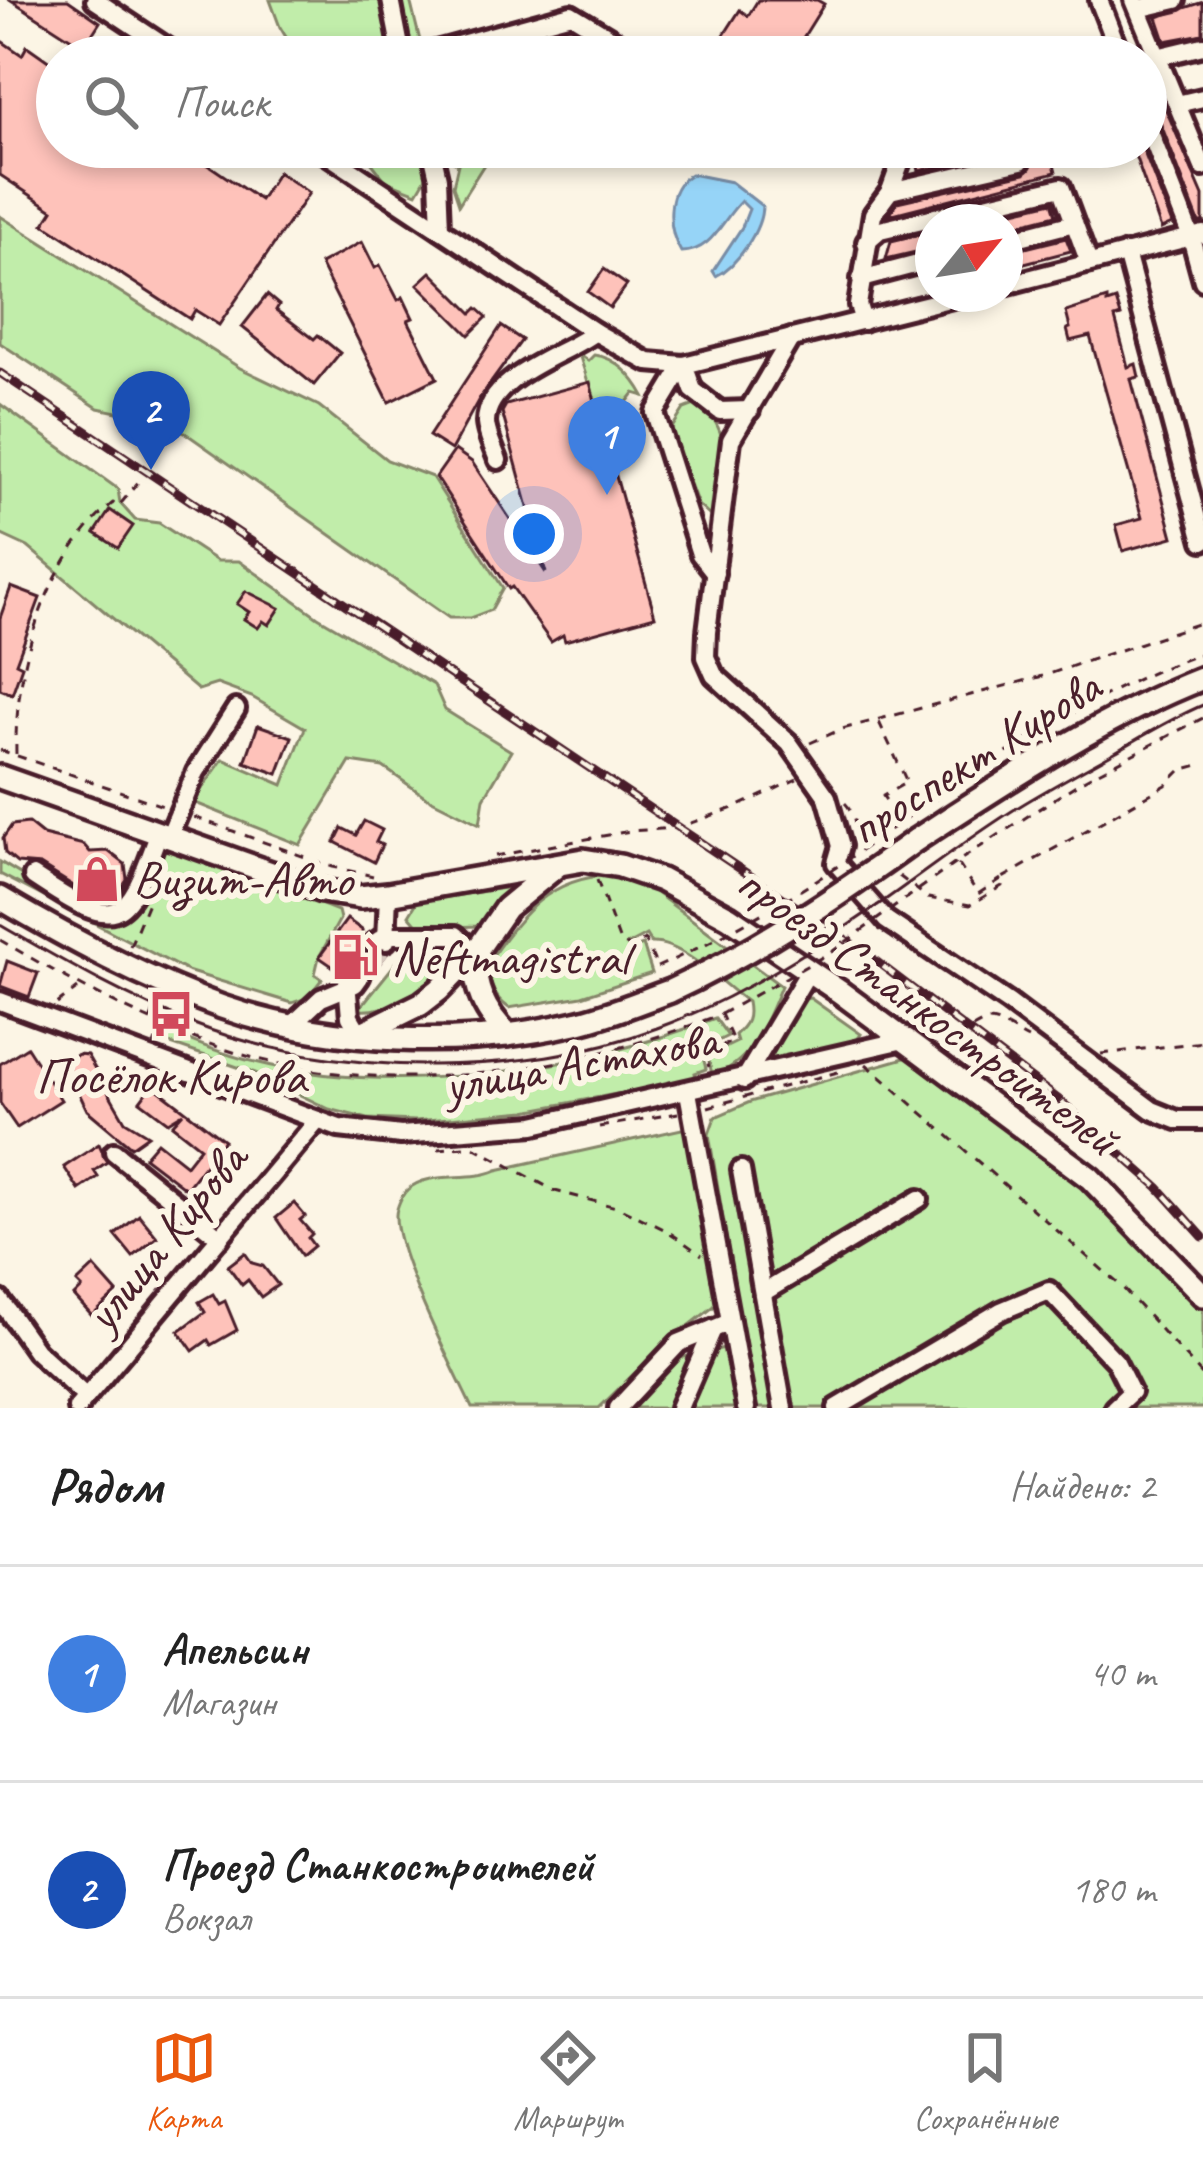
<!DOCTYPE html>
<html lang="ru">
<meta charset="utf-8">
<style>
body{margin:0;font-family:Caveat,sans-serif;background:#f6f6f6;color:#222}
.compass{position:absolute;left:915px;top:204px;width:108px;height:108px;border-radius:50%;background:#fff;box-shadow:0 6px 18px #0003;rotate:60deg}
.you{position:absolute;left:534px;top:534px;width:42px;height:42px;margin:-30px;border:9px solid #fff;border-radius:50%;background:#1a73e8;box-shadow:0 0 0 18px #1a73e833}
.badge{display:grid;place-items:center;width:78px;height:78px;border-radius:50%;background:#ea580c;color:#fff;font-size:39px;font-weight:700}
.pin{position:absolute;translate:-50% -99px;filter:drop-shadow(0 3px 6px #0008)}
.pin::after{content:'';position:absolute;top:63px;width:42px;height:36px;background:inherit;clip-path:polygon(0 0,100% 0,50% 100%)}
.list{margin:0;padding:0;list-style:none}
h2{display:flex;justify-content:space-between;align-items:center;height:156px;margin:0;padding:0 48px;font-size:51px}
h2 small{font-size:39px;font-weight:400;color:#767676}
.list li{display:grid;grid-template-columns:78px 1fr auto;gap:36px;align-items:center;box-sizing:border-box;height:216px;padding:0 48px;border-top:3px solid #e0e0e0}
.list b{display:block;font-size:45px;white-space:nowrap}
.list p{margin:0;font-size:39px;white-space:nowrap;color:#767676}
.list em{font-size:39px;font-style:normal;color:#767676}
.icon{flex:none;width:66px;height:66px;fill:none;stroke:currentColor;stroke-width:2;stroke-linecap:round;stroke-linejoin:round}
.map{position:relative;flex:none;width:1203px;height:1408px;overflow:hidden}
.search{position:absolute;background:#fff;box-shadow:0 6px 18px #0003;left:36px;right:36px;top:36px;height:132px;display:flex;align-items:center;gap:30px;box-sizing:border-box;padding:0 42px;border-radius:66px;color:#767676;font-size:45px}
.sheet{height:588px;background:#fff}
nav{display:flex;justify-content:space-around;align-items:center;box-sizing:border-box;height:168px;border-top:3px solid #e0e0e0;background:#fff;font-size:33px;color:#767676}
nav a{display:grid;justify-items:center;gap:6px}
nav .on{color:#ea580c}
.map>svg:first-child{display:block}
.green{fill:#c1edaa;stroke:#86866a;stroke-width:3}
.water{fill:#96d4f7;stroke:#788ca5;stroke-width:3}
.building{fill:#fec2ba;stroke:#4a1f2b;stroke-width:3}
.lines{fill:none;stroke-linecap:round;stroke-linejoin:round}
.minor-tunnel{stroke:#d8cac0;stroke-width:16;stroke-dasharray:16 8;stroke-linecap:butt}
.minor-casing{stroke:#4a1f2b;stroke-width:26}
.major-casing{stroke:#4a1f2b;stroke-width:30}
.path{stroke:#4a1f2b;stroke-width:3;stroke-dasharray:9 9;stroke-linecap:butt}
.minor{stroke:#fcf5e5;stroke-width:16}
.major{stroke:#fcf5e5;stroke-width:21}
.tram{stroke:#4a1f2b;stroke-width:3}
.rail-casing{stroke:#4a1f2b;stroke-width:9}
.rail{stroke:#fcf5e5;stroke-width:4.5;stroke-dasharray:14;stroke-linecap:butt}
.major-bridge-casing{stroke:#4a1f2b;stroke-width:30;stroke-linecap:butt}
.path-bridge{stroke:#4a1f2b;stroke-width:3;stroke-dasharray:9 9;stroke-linecap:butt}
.major-bridge{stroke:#fcf5e5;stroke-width:21}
.labels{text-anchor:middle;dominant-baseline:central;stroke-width:12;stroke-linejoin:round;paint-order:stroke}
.street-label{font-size:51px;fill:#4a1f2b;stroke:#fcf5e5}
.poi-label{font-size:51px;fill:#4a1f2b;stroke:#fcf5e5;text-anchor:start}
</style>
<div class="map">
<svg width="1203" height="1408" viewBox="0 0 1203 1408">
<rect width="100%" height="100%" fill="#fcf5e5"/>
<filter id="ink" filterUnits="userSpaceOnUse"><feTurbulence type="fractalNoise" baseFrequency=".00833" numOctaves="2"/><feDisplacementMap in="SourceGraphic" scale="24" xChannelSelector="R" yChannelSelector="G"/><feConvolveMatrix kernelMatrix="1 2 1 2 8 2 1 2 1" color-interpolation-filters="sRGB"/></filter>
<g filter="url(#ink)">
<g class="green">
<polygon points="270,0 410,0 424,57 298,57 280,27"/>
<polygon points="359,147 495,147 459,204 453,186 458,164 446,156 431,169 417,193 386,181"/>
<polygon points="0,216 240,368 319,406 387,460 432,477 503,588 491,610 470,618 449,618 171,423 98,408 0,343"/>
<path d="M 579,354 L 588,361 L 594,355 C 616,357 634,377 644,396 L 634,393 L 621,410 L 599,416 Z"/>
<path d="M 700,403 C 732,433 733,480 710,516 L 698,505 L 670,431 L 684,409 Z"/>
<polygon points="0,404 118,489 120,503 135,520 159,523 217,561 239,561 318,617 434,685 445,710 511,751 484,798 480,824 426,797 383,767 350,762 300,845 193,802 223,759 283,785 305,728 252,697 217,684 198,690 28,547 0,534"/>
<path d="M 162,848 L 178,848 L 338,911 L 340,919 L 319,957 L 315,974 L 322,979 L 307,998 L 292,1003 L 187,971 L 0,874 L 0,862 L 97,920 C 141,923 148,881 162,848 Z"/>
<path d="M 610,875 L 643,883 L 781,986 C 766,1021 752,1065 712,1075 L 708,1056 L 737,1042 L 735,1035 C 747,1024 750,1018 747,1002 C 721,983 683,942 651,943 L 646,935 L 627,945 L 630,950 L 643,945 L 652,973 L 582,996 L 509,1008 C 492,996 488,981 489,961 C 521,913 550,878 610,875 Z"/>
<polygon points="510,887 478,926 420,928 409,915 417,902"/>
<path d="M 449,940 L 455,961 C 455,962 445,978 444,979 C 428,994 379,1013 358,1010 L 412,943 Z"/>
<polygon points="810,998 861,1034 852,1047 767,1063 763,1061 798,1000"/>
<path d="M 715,1018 L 728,1036 L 701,1049 L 706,1069 L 695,1073 L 696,1079 L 526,1111 L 416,1121 L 368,1119 L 329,1109 L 255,1073 L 162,1041 L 163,1030 C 192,1041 221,1054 251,1061 C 395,1098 578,1072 715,1018 Z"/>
<polygon points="922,1053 1109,1210 1203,1309 1203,1408 630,1408 675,1359 729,1347 733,1356 743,1338 709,1134 715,1117 750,1102"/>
<path d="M 686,1128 L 717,1304 L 657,1351 L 599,1408 L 472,1408 C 453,1368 395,1255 396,1215 C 396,1209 402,1194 407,1190 C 430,1169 470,1183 497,1170 Z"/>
</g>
<path class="water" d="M 691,174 L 731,182 L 762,206 C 762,229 737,266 716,276 L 713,271 L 742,227 L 749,209 L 741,201 C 721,221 712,252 681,252 C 667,229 665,188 691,174 Z"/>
<g class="building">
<polygon points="11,0 68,0 100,22 84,47"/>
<polygon points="758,0 817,0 824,4 791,57 710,57 740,10 748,16"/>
<polygon points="1203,2 1203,34 1165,41 1157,17"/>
<polygon points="0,40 22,55 27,46 57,67 57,147 182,147 260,200 278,172 309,193 219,325 195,310 190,319 44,224 53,210 0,175"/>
<polygon points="1146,63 1203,196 1203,222 1199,222 1158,117 1146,109"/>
<polygon points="923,147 1005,147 1005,152 919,171 916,158 925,155"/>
<polygon points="1030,147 1050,147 1056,172 889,215 897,202 1025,173 1033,163"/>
<polygon points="1132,147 1142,147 1172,224 1161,229"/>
<polygon points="1052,202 1056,215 1005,228 1005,222 969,222"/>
<polygon points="933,231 933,248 886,259 891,241"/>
<polygon points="1066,238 1071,251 1005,268 1005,253"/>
<polygon points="362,242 375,268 380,265 398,300 403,297 413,318 408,320 437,378 389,402 320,264"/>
<polygon points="604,269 627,285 610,308 588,292"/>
<polygon points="431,272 472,313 477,308 487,317 469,335 418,284"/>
<polygon points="267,295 279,305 276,310 314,339 318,335 340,353 314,385 242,327"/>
<polygon points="1107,299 1107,303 1116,300 1121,316 1115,318 1128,367 1136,364 1139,377 1131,379 1173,537 1123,551 1116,525 1142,518 1090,336 1070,341 1067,329 1070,328 1066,312"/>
<polygon points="501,326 522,340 479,399 451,450 429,436"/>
<polygon points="590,382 599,416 621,410 627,431 605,437 655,616 565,641 563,635 551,642 512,587 509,589 436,477 455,450 472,462 546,573 502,412 506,405"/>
<polygon points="110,510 133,526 118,548 95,533"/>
<polygon points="11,587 40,598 16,663 22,666 12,694 0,689 0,618"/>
<polygon points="246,591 280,608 269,625 263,621 258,628 244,619 249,612 237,604"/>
<polygon points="258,725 292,737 278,774 245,762"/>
<polygon points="364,821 382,830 376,842 382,845 374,862 335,842 342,828 356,835"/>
<polygon points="28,823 43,835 84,845 90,852 108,851 125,864 127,879 117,894 103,899 88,895 40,865 17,863 5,853 3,838 12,825"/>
<polygon points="347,919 362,930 363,952 373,957 387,954 372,973 362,965 350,969 340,961 335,968 319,957"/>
<polygon points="7,961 38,973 29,997 0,986"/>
<polygon points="27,1047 61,1100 17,1128 0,1103 0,1064"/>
<polygon points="78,1054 87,1055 125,1121 148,1135 131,1147 87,1110 68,1070 70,1060"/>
<polygon points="152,1085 224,1140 186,1189 144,1157 157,1142 186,1165 200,1147 172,1125 183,1113 168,1122 140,1101"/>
<polygon points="99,1144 107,1162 94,1171 98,1177 79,1190 64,1167"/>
<polygon points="294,1203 305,1216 300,1220 312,1234 308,1238 314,1246 302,1256 276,1218"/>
<polygon points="139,1215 157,1237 133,1257 115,1235"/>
<polygon points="245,1253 252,1263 263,1266 278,1285 261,1297 248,1280 242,1285 228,1266"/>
<polygon points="94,1267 117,1293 92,1316 74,1296 82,1288 77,1283"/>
<polygon points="213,1294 219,1304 225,1301 237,1330 211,1345 208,1340 193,1351 179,1331 205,1312 199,1302"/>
</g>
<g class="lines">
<polyline class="minor-tunnel" points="360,977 382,950"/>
<defs>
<g id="minor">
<polyline points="95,0 181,57"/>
<polyline points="391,0 402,57"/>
<polyline points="1099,0 1121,57"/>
<polyline points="1134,0 1203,167"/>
<polyline points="1138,9 1176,0"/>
<polyline points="414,57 571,14 642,57"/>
<polyline points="1157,57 1203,46"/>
<polyline points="1177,104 1203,98"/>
<polyline points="1146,122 1191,237 1203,281"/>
<polyline points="316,147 595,332 648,362 684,365 969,294"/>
<polyline points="431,147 438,178 440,229"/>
<polyline points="890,191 1021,161 1017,147"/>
<polyline points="1005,241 1074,223"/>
<polyline points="866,242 880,230 1061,187 1089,263"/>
<polyline points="1126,253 1203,541"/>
<polyline points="861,279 933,260"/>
<polyline points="1005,285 1203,234"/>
<polyline points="863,321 858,305 873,214 890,191 906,147"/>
<polyline points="791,338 731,440 707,632 706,657 714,675 789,743 827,797 841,846 836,863 886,920 1009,1003 1152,1110 1177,1120 1203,1120"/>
<polyline points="684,365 655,413 700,554 715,573"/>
<polyline points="684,365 693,390 720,411 750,410"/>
<path d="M 498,460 C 494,449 486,433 486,422 C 487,376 566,355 595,332"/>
<polyline points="168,839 196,772 236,709"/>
<path d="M 33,876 C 117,932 125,928 158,835"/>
<polyline points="386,941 388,894"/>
<polyline points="373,944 386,935 456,935 475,953"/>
<polyline points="347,982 350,1017 360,1034"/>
<polyline points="0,1001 339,1128 401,1135 534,1125 908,1039"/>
<polyline points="292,1025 321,998 355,984 360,977"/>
<polyline points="744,1080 809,971"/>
<polyline points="688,1092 746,1408"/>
<polyline points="114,1152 220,1238"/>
<polyline points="741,1170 783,1408"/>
<polyline points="763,1293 919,1199"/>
<polyline points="0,1300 36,1351 86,1397"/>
<polyline points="77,1408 318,1120"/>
<polyline points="618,1408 679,1343 730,1322"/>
<polyline points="679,1408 713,1329"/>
<polyline points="837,1408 1001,1311 1049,1291 1116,1362 1131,1392 1114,1408"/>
</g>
<g id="major">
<polyline points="0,777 322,891 360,897 388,894 583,860 620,866 661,880 729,917 840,992 1090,1178 1203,1295"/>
<path d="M 916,840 C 1007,781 1101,718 1203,678"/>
<path d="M 0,898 C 71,940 144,979 222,1007 C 330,1045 464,1049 575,1023 C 607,1016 639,1002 670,991"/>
<path d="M 475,953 C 473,987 484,1011 508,1035"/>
<polyline points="366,1031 421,1004 439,990 475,953 506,908 557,866"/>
</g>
</defs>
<use href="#minor" class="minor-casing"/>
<use href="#major" class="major-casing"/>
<g class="path">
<path d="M 879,722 L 907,782 L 883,796 L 900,822 C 997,760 1093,690 1203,653"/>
<polyline points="810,743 842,729 1043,676 1203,622"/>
<polyline points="0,750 163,806"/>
<path d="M 16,754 C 14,669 45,559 113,503 L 118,507 L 139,481"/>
<path d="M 845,803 C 859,817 854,840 868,851"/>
<polyline points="194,817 333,867 373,876"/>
<polyline points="495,856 630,831 677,828 739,806 797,779"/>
<polyline points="899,876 928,898 970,905 1002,886 1001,879 1166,785 1181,770 1203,764"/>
<polyline points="1001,879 978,894 957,862 1085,779 1203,718"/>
<polyline points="597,880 620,942 630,947 645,940 657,967"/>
<path d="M 0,940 C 70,981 144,1022 221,1048 C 381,1102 567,1075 721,1014 L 733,1041 L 705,1054 L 709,1067"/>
<polyline points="130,946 149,900"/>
<polyline points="57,1004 78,988"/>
<polyline points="151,1019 157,1002"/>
<path d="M 940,1044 C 955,1040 980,1022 988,1021 C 1000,1020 1017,1034 1028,1039"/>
<polyline points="154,1045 161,1026"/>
<polyline points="1101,1054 1203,1042"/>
<polyline points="866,1064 1122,1287 1203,1376"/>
<polyline points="708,1107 838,1072"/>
<polyline points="599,1127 678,1113"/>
<polyline points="474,1147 555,1191 620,1208 666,1230 702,1255"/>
<polyline points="438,1149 465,1147"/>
</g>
<use href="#minor" class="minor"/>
<use href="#major" class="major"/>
<path class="tram" d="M 0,925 C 63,961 126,998 194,1024 C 328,1077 522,1079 657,1028 C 723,1004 783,968 841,930 C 902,891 958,844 1020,806 C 1051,787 1083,770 1115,752 C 1143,736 1172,718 1203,705"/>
<defs>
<polyline id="rail" points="0,373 864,952 1062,1102 1158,1187 1203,1237"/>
</defs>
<use href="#rail" class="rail-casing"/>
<use href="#rail" class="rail"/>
<defs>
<path id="major-bridge" d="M 670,991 C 758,950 837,897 916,840"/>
</defs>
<use href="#major-bridge" class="major-bridge-casing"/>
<g class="path-bridge">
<path d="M 657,967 C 745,928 823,879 900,822"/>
<polyline points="721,1014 833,951 957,862"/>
</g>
<use href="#major-bridge" class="major-bridge"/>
</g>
</g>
<defs>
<symbol id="shop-bare" viewBox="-9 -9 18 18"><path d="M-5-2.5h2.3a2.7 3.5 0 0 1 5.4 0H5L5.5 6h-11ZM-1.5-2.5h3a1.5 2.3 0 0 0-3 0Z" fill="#d1495b" stroke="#fcf5e5" stroke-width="2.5" paint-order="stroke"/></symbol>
<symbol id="fuel-bare" viewBox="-9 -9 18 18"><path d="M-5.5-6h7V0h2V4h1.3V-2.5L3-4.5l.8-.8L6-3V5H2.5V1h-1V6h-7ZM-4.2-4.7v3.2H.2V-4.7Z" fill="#d1495b" stroke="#fcf5e5" stroke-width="2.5" paint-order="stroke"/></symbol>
<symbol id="bus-bare" viewBox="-9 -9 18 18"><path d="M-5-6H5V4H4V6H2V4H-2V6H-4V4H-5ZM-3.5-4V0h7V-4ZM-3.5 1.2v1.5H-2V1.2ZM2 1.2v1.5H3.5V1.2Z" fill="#d1495b" stroke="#fcf5e5" stroke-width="2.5" paint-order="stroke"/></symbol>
</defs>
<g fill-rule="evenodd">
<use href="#shop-bare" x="64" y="846" width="66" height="66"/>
<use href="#fuel-bare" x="322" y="924" width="66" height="66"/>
<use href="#bus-bare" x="138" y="981" width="66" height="66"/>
</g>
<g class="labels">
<g class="street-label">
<text transform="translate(974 757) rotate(-32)">проспект Кирова</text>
<text transform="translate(928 1010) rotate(36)">проезд Станкостроителей</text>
<text transform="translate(581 1062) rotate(-10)">улица Астахова</text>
<text transform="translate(165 1237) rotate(-51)">улица Кирова</text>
</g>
<g class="poi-label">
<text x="133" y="879">Визит-Авто</text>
<text x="391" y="957">Neftmagistral</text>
<text x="171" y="1076" text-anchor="middle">Посёлок Кирова</text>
</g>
</g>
</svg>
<svg class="compass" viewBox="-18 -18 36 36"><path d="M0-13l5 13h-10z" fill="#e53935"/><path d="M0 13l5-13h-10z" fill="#767676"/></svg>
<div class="you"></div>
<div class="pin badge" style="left:607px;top:495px;background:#3f7fe0">1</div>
<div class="pin badge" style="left:151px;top:470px;background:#1a4fb4">2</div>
<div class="search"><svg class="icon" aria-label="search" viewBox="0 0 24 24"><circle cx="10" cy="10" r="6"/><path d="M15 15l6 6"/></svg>Поиск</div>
</div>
<section class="sheet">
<h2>Рядом<small>Найдено: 2</small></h2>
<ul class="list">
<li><span class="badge" style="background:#3f7fe0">1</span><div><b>Апельсин</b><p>Магазин</p></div><em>40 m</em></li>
<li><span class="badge" style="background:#1a4fb4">2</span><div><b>Проезд Станкостроителей</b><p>Вокзал</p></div><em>180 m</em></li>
</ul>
</section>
<nav>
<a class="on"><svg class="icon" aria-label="map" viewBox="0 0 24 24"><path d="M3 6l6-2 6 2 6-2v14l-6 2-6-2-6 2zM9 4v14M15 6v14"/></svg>Карта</a>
<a><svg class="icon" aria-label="directions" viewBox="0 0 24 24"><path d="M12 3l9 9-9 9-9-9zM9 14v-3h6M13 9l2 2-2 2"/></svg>Маршрут</a>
<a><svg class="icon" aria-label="saved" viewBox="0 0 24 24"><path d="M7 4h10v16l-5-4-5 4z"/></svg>Сохранённые</a>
</nav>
